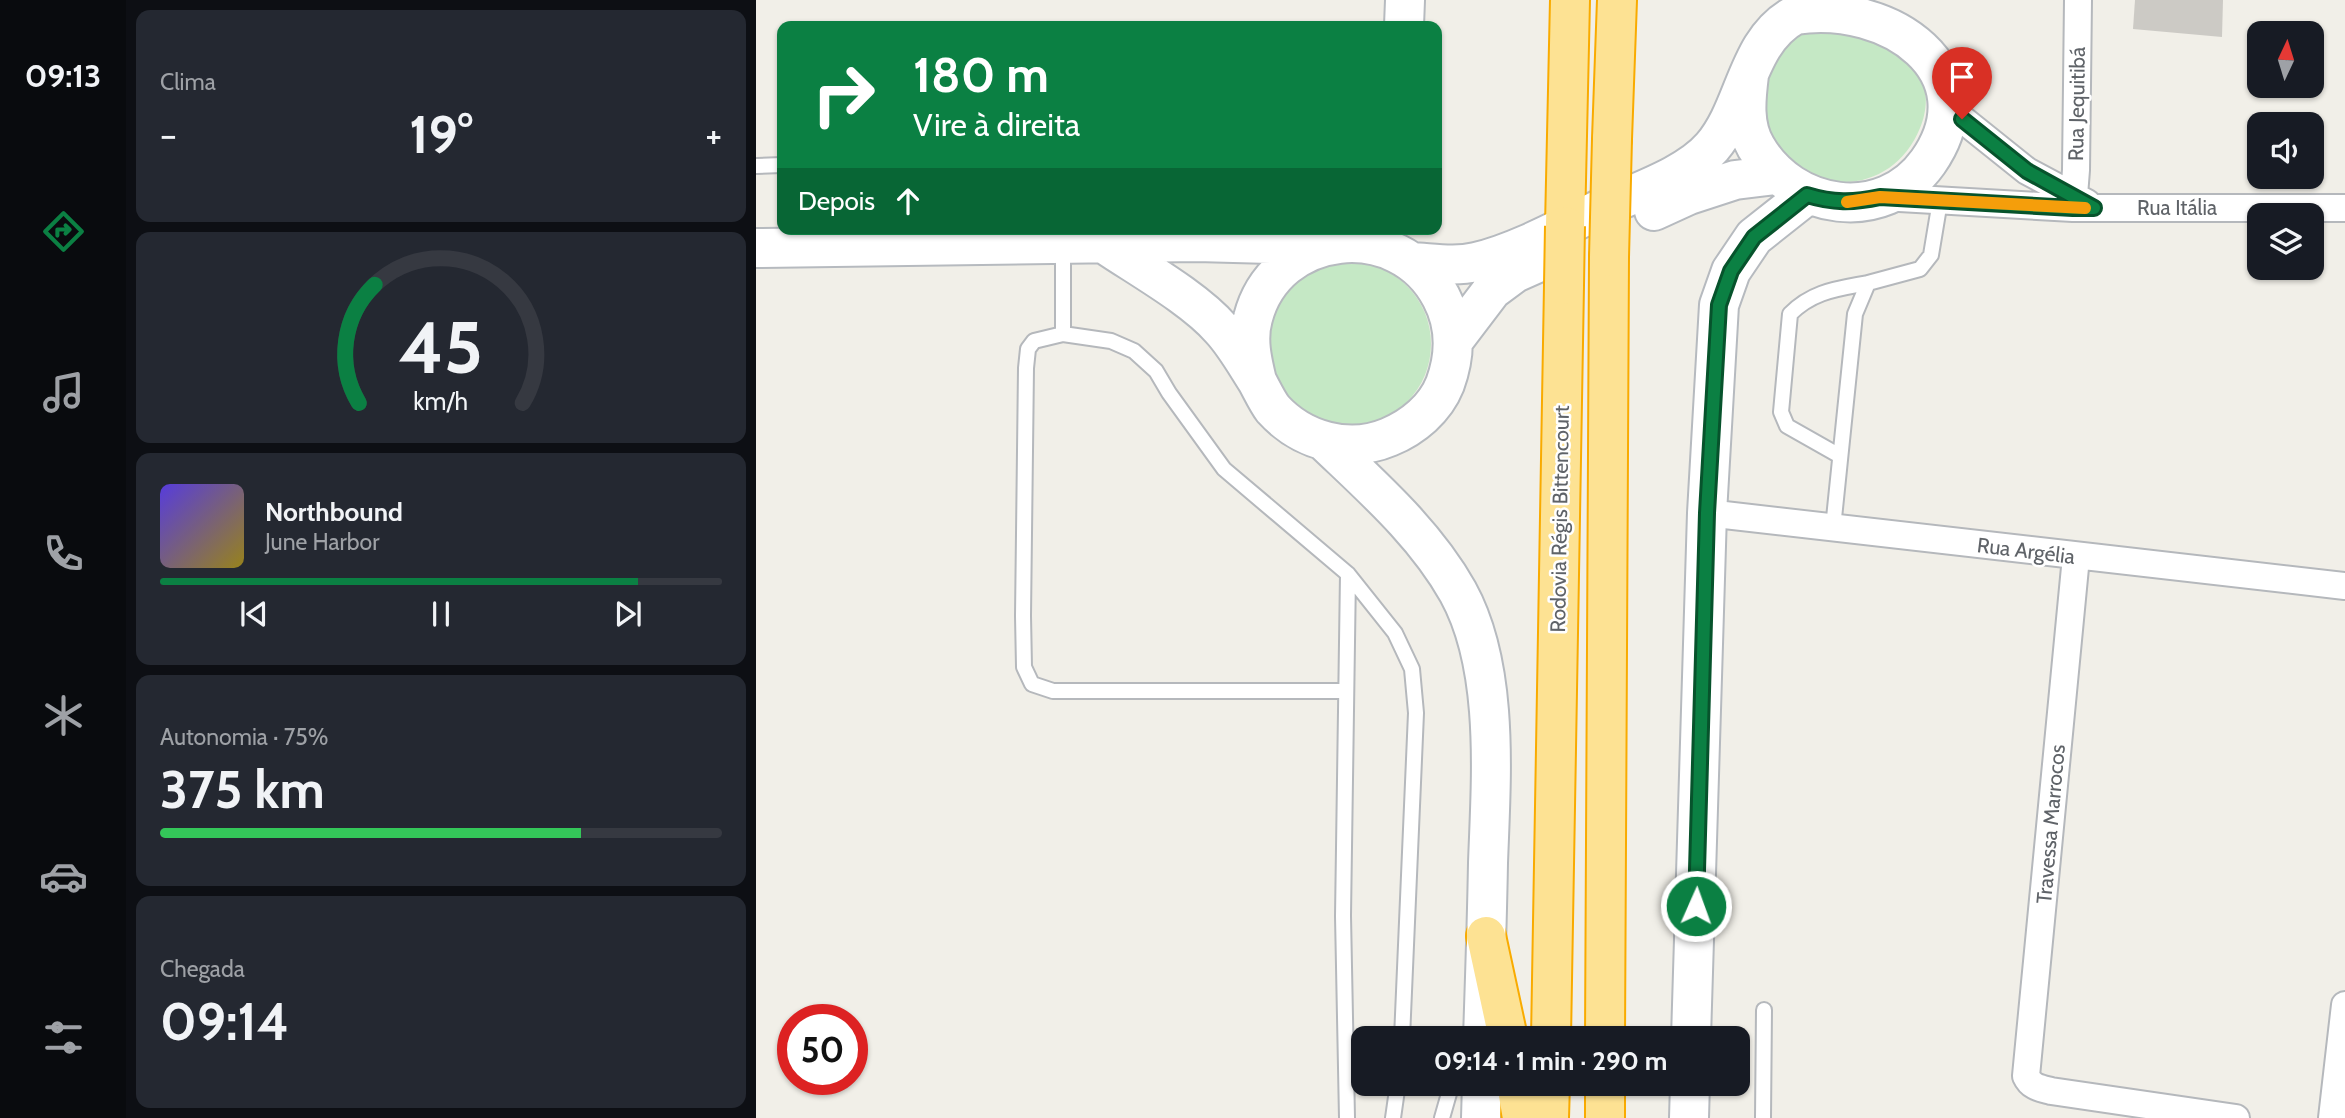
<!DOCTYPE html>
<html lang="pt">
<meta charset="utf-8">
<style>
:root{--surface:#171b24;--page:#242831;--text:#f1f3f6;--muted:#9ea1a6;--line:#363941;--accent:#0b8043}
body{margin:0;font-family:Cabin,sans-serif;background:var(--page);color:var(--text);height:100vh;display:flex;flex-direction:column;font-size:26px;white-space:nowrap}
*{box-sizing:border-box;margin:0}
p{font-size:23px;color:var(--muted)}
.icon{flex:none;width:38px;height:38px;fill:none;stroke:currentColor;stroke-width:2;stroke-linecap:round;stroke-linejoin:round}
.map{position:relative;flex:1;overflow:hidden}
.panel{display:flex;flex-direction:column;gap:10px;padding:10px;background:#0d0f14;width:630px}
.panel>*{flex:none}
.guide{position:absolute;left:21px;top:21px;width:665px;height:214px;border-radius:14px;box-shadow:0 2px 5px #0004;background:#0b8043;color:#fff;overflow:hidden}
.needle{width:46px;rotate:4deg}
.controls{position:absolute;left:1491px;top:21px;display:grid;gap:14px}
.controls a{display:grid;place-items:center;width:77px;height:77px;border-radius:14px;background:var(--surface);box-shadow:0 2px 5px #0004;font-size:35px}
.speed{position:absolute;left:21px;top:1004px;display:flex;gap:14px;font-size:35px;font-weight:700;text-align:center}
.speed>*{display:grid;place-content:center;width:91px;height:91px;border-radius:50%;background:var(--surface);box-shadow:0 2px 5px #0004;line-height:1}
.speed .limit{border:10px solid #d22;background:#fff;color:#111}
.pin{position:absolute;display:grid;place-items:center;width:60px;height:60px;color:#fff;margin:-72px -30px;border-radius:50% 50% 50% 0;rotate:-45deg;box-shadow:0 0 7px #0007}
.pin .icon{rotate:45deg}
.me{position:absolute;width:77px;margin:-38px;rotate:2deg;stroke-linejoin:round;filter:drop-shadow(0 0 5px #0008)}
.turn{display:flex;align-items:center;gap:24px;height:147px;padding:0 21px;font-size:32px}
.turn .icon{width:91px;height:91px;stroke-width:2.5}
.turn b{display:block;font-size:49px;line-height:60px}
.then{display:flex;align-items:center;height:66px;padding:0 21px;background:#0003;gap:14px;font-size:26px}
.big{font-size:52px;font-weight:800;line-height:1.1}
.panel .tile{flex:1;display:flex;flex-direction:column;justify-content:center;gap:10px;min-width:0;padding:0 24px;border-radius:14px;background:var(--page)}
.panel .dial{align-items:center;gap:0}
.dial svg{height:182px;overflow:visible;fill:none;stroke:var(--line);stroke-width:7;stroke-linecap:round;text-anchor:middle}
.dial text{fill:var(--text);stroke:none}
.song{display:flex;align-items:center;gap:21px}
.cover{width:84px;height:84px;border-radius:10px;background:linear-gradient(135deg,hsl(250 70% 55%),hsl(50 70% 35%))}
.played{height:7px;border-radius:4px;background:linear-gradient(90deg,var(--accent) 85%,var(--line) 85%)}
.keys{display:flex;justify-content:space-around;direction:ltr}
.heat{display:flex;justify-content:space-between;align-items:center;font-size:38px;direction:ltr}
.charge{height:10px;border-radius:5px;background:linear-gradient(90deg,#34c759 75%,var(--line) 0)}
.trip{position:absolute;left:595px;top:1026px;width:399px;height:70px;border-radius:14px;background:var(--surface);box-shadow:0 2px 5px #0004;font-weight:800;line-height:70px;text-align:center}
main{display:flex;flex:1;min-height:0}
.tabs{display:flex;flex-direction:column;width:126px;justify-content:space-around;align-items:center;background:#090b0e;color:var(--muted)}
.tabs .icon{width:49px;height:49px}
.tabs .active{color:var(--accent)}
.tabs b{font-size:32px;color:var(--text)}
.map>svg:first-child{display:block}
.green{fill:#c5e8c5}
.building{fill:#cccac5}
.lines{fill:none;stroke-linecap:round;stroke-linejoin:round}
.service-casing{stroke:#b5b8bc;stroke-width:18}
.minor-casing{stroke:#b5b8bc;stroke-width:30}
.secondary-casing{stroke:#b6babf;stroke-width:42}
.motorway-casing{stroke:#f9ab00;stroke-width:42}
.service{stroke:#fff;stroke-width:14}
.minor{stroke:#fff;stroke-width:26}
.secondary{stroke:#fff;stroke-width:38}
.motorway{stroke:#fde293;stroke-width:38}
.motorway-bridge-casing{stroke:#f9ab00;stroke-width:42;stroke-linecap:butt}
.motorway-bridge{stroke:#fde293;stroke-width:38}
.route-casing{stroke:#07532c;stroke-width:18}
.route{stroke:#0b8043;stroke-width:12}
.slow{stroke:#f59e0b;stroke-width:12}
.labels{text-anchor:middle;stroke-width:5;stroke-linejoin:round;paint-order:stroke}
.street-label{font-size:21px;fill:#5f6368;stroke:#fff}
</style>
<main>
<nav class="tabs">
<b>09:13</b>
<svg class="icon active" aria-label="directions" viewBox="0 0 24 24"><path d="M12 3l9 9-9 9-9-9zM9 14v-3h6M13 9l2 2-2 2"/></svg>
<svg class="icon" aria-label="music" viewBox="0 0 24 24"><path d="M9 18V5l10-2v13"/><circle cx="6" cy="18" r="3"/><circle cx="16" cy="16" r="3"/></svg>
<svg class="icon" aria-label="phone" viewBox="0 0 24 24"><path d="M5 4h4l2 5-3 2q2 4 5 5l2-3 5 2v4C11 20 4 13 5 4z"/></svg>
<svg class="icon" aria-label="climate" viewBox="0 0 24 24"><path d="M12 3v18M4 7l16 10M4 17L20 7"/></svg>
<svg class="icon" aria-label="car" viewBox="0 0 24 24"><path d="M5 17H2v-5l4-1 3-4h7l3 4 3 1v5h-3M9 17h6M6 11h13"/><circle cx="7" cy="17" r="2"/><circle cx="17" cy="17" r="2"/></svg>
<svg class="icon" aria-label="filters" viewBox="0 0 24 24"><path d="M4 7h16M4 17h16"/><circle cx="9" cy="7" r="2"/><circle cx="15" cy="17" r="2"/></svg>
</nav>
<section class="panel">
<div class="tile"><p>Clima</p>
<div class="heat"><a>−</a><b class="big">19°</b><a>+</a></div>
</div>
<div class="tile dial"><svg viewBox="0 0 100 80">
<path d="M14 69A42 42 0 1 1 86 69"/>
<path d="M14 69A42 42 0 0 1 21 17" stroke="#0b8043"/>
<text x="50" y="56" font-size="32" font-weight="700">45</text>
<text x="50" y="72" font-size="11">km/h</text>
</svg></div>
<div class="tile">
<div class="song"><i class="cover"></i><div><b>Northbound</b><p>June Harbor</p></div></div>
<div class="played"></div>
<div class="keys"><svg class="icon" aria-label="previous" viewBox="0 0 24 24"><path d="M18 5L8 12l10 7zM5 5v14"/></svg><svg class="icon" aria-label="pause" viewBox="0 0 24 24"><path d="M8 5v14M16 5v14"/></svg><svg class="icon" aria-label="next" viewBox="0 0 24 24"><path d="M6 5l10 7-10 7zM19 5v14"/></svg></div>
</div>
<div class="tile"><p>Autonomia · 75%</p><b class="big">375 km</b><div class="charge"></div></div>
<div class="tile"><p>Chegada</p><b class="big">09:14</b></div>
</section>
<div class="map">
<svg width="1589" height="1118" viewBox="0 0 1589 1118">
<rect width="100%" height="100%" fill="#f1efe8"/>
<!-- green -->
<path class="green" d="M1056,25L1143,40C1151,55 1163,71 1168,87C1172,99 1169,117 1164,128C1142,183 1079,200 1034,160C1017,145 1006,124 1007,100C1009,58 1023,47 1056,25Z
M511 344a82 82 0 1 1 164 0a82 82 0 1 1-164 0Z"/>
<!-- building -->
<path class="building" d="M1379,0H1467L1466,37L1377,29Z"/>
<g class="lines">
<!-- service casing -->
<g class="service-casing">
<path id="service" d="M0,166L26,165
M307,334V247
M1084,456L1031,426L1025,412L1034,314C1057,291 1081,289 1112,283
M1077,528L1099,314L1112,283L1164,269L1175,255L1184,201
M590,691H297L276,684L268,667L267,616L270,368L272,349L278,341L307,334L355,341L378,351L400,371L413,393L468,469L592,574L639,633L656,669L660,713L646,1038
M591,1118L587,916L592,574
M637,1118L642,1083
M686,1118L696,1083
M1007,1118L1008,1010"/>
</g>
<!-- minor casing -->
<g class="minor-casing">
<path id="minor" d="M1191,107L1271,171L1331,203
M1126,197L1317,208H1589
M1317,208L1320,170L1322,0
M951,513L1589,586
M1320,557L1270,1076C1275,1087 1284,1088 1295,1091L1480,1118
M1576,1118L1589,1005"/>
</g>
<!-- secondary casing -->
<g class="secondary-casing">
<path id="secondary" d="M648,26L649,0
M898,211L933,195L979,180L1020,175
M350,245C384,268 438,298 465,329C479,344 490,364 501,381C506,390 511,401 517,409C546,441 593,454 633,437C657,427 679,409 689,384C700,354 700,325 685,297C643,216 520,229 497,318C491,339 496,360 501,381
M0,248L441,242L515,244L558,249
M656,262C677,263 699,267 720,262C762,252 807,227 846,208C880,192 931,176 956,147C990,108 990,41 1039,15C1134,0 1235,72 1172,162C1127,225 1036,210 1000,147C987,125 990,99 993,75
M698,340L736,290L759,273L795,257
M568,441C616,487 669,533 702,592C744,668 735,778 732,863C731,921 729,979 727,1038
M935,1038L951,513L963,305L975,271L998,237L1051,195
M725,1118L726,1083
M933,1118L934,1083"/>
</g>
<!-- motorway casing -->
<g class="motorway-casing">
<path id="motorway" d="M856,139L861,0
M809,226L814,0
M730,936L752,1038
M795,1038L808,285
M849,1038L853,257
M760,1083L766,1118
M793,1118L794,1083
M849,1118V1083"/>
</g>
<!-- service -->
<use href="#service" class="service"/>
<!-- minor -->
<use href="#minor" class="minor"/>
<!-- secondary -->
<use href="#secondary" class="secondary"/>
<!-- motorway -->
<use href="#motorway" class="motorway"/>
<!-- motorway-bridge casing -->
<g class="motorway-bridge-casing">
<path id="motorway-bridge" d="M853,257L856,139
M808,285L809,226"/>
</g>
<!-- motorway-bridge -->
<use href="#motorway-bridge" class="motorway-bridge"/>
</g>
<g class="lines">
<!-- route casing -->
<g class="route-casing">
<path id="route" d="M940,906L951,513L963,305L975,271L998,237L1051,195C1077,203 1097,203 1124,197L1317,208H1338L1271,171L1206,119"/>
</g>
<!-- route -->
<use href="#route" class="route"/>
<!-- slow -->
<path class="slow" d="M1091,202L1124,197L1329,208"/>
</g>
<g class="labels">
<!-- street labels -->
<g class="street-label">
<text transform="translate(1321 104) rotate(-89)" y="7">Rua Jequitibá</text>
<text x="1421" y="215">Rua Itália</text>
<text transform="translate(804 519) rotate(-89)" y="7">Rodovia Régis Bittencourt</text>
<text transform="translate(1270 551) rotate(7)" y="7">Rua Argélia</text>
<text transform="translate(1295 824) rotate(-85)" y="7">Travessa Marrocos</text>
</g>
</g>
</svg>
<div class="controls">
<a><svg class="needle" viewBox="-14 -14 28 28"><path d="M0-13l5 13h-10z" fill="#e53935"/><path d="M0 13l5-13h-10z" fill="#9ea1a6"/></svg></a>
<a><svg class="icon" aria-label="sound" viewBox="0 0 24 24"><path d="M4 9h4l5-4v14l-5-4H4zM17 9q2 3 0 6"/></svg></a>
<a><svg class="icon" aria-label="layers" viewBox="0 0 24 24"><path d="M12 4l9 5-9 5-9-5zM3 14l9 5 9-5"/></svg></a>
</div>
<div class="speed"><div class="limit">50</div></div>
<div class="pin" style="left:1206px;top:119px;background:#d93025"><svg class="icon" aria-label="arrive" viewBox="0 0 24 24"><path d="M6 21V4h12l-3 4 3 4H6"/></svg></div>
<svg class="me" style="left:940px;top:906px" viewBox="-20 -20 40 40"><circle r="17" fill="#0b8043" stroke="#fff" stroke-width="3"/><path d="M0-11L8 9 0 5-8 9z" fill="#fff"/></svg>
<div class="trip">09:14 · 1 min · 290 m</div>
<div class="guide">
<div class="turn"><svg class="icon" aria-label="right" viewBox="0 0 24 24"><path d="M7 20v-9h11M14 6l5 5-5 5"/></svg><div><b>180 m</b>Vire à direita</div></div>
<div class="then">Depois<svg class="icon" aria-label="ahead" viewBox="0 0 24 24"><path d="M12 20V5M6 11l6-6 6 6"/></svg></div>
</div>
</div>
</main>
